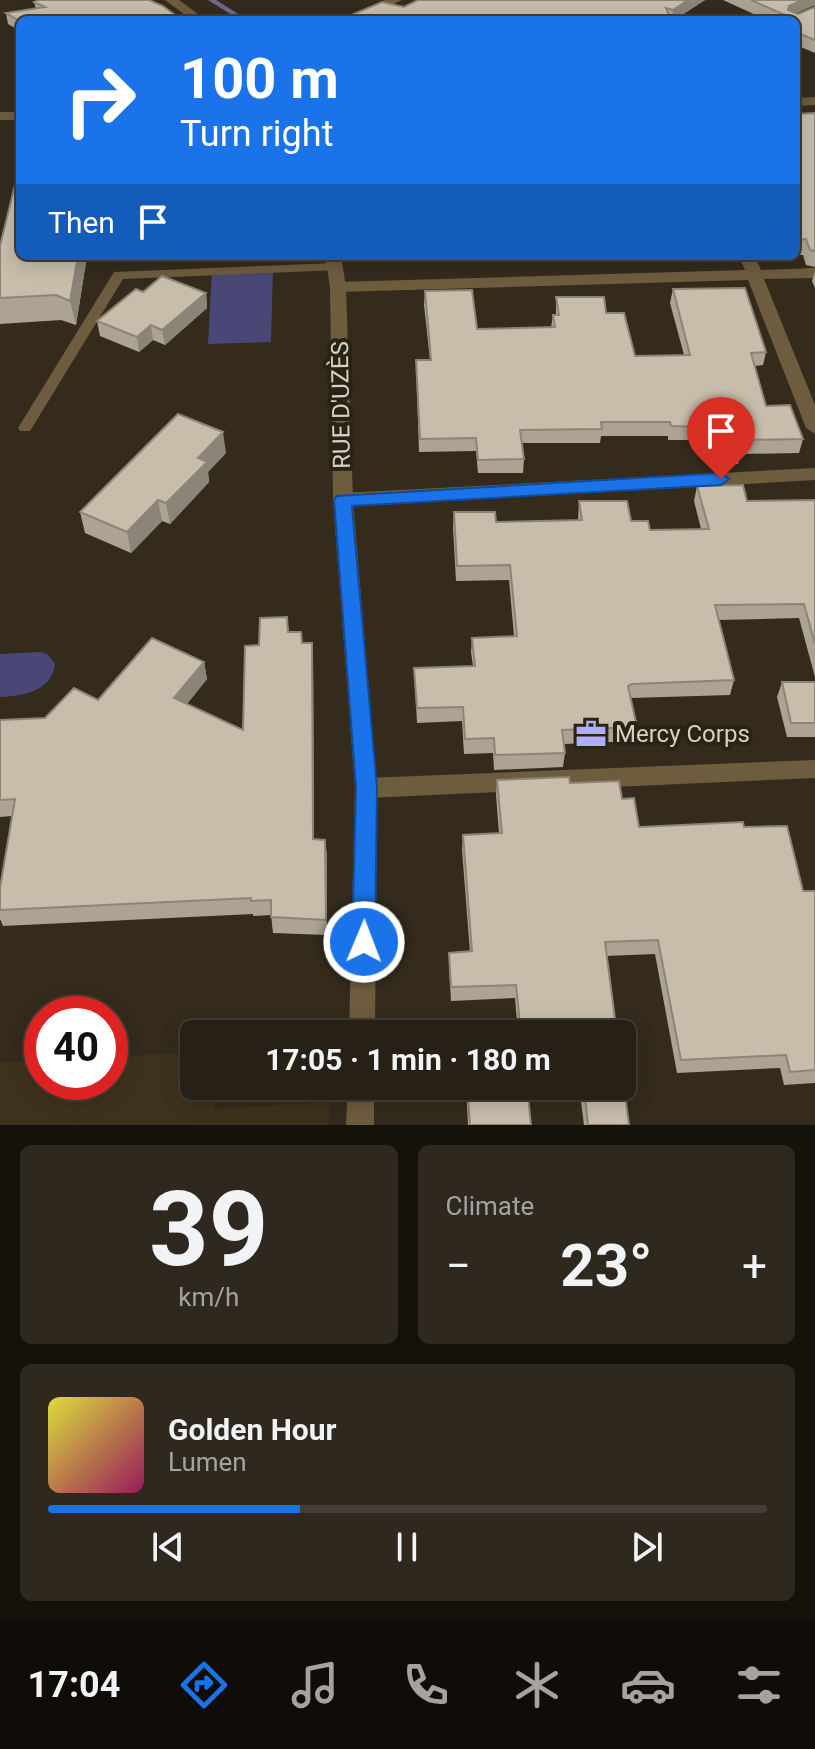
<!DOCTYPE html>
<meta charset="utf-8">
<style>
:root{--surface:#272016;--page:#2f281f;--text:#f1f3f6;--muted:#a4a3a1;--line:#433e35;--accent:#1a73e8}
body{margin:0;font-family:Roboto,sans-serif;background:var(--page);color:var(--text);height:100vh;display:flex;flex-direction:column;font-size:30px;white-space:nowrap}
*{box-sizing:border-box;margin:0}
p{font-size:26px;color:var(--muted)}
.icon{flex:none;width:44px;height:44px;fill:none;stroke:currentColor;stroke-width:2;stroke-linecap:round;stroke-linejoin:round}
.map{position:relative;height:1125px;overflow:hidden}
.sheet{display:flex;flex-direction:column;gap:20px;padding:20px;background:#15120c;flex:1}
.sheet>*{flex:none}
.banner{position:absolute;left:16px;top:16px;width:784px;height:244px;border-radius:12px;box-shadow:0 4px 20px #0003,0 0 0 2px var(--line);background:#1a73e8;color:#fff;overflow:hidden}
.speed{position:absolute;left:24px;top:996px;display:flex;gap:16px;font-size:40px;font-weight:700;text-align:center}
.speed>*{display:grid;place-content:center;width:104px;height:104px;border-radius:50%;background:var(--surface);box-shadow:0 4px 20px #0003,0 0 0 2px var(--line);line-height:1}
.speed .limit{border:12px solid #d22;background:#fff;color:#111}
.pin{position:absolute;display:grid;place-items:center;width:68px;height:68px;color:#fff;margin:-82px -34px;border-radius:50% 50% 50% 0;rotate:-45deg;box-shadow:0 0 8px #0007}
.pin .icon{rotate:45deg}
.me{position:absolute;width:88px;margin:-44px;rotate:1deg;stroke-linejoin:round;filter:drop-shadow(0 0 6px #0008)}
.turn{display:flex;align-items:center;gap:28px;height:168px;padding:0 32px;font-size:36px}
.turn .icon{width:104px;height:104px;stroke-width:2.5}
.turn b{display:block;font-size:56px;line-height:68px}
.then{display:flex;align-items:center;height:76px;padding:0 32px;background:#0003;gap:16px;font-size:30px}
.big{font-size:60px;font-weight:700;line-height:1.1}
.sheet .widget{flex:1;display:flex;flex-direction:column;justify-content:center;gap:12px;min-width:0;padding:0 28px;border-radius:12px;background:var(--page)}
.sheet .dial{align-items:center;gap:0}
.dial b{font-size:104px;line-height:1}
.song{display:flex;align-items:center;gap:24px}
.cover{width:96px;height:96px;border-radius:12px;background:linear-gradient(135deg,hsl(60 70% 55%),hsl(330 70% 35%))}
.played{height:8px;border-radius:4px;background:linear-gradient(90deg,var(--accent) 35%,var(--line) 35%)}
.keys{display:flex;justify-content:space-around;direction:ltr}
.heat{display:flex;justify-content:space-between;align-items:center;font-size:44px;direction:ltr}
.sheet .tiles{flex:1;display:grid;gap:20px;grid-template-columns:1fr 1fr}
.widget:last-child{grid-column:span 2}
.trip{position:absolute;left:180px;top:1020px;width:456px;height:80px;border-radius:12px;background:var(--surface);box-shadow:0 4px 20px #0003,0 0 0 2px var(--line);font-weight:700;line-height:80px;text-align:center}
.tabs{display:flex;height:128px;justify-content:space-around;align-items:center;background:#100d09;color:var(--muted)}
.tabs .icon{width:56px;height:56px}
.tabs .on{color:var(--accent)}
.tabs b{font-size:36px;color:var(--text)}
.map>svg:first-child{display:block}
.built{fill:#3f321d}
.green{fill:#494775}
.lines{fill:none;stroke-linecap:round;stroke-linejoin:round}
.stream{fill:#6e6893;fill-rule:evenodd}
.service{fill:#6e5c3f;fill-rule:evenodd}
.minor{fill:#6e5c3f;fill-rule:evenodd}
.tertiary{fill:#6e5c3f;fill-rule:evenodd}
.wall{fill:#aca392}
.shaded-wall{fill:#8c8477}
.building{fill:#c8bdaa;stroke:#8c8477;stroke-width:2}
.route{fill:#1a73e8;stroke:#114b97;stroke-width:2}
.labels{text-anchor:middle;stroke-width:8;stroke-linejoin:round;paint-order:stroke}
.street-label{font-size:24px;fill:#d6d1c7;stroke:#2a2213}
.poi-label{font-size:24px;fill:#d6d1c7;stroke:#2a2213;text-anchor:start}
</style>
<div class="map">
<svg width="815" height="1125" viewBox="0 0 815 1125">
<rect width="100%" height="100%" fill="#342b1d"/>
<!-- built -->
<path class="built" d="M194,1052V1086H215L214,1109L329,1102V1125H0V1063L42,1060V1082H110V1057Z"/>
<!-- green -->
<path class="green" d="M273,268L271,342L208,344L212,270Z
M40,652L47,654L55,664C52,692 21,696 0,697V654Z"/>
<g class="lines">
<!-- stream -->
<path class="stream" d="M208,0H216L248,20H240Z"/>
<!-- service -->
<path class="service" d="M334,263L340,267L339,270L123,279L30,431H20L18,428L114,272Z"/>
<!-- minor -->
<path class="minor" d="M385,0H402L361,20H344Z
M739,256H755L761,270L815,268V278L764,279L815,405V434L806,428L748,280L338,292L330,287L338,282L745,270Z
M815,468V480L343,507L333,500L343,493Z
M815,760V778L366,798L358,795L355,788L358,781L366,778Z"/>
<!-- tertiary -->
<path class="tertiary" d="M165,0H179L206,20H192Z
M815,97V105L796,106V98Z
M0,112H20V120H0Z
M325,256H341L346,287L353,500L377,788L375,1034H349L355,788L333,500L330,287Z
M348,1086H374V1125H346Z"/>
</g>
<!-- wall -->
<path class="wall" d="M418,0H705L674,20H350L349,16L404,7Z
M723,0H815V5L796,13L798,14L815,7V53L796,45V20H767Z
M34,2L182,20H20V31L8,24L6,13L36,9Z
M815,113V267L806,265L803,255H796V114Z
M0,246L20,256H87L76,325L61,320L0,324Z
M815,271V288L812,281Z
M673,289L766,352L763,365L755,366L766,406L803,439L799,453L740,454L738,464H708L702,440H668V436H601L600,443H522L524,459L523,473H478L476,451L419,452L416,360H430L424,305L425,291L477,329L551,328L553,315H556V297L606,313L635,356L684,355L670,303Z
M143,292L206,293L207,308L165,345L153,340L139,352L100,336L97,321Z
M226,453L208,472L209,482L170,524L162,521L131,553L85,533L80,512Z
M697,486L747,501L815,500V677L799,618L719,620L734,680L730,695L631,698L637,727L634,741L564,744L565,753L563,767L494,770L493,753L464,754L462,721L417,723L414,668L473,666L471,652L472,638L514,636L509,580L456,581L453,528L454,512L496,522L578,520L579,501L631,521L650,530L701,529L694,501Z
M287,617L289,632L302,643L313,660L314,839L325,840L327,856V935L273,933L271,915L253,916V914L3,926L0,919V888L12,816L0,817V720L45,718L204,662L207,679L187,704L243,730L259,645Z
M782,682H815V737H787L777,697Z
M497,780L570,783L622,799L639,827H744L803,891H815V1083L784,1085L780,1068L677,1073L655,954L606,956L617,1034H518L515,998L451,1001L449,967V953L470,952L462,850L463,835L499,833L496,795Z
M466,1086H527L531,1125H468Z
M579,1086H622L629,1125H584Z"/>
<!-- shaded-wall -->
<path class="shaded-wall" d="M688,0H705L674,20H671L673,10Z
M802,0H815V5L787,17L789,6Z
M78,256H87L76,325L70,301Z
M206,293L207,308L165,345L162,330Z
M151,325L153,340L139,352L137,337Z
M223,432L226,453L208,472L209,482L170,524L166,503L198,458Z
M158,500L162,521L131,553L127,532Z
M312,643L313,660L314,855L313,839Z
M204,662L207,679L178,714L174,698Z
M325,840L327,856V935L326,920Z"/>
<!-- building -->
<path class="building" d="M39,0H149L163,6L182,20L20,21L6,13L45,7L34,2Z
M418,0H688L673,10L666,8L671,20H357L349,16L382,2L404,7Z
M751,0H802L789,6L788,10L798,14L815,7V40L796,32V20H792L794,19Z
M815,113V251L810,250L806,239L798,240L796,235V114Z
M20,164V256H78L70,301L56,295L0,298V246Z
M162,276L206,293L162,330L151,325L137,337L97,321L136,289L143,292Z
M745,288L766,352L751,353L766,406L790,405L803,439L738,440L741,450H711L705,427L671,426L670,422H601L602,429L520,430L524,459L478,460L476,438L420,439L416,360H431L425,291L472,290L477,329L555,327L553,315H559L556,297H604L606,313H624L635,356L690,355L673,289Z
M178,414L223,432L198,458L207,462L166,503L158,500L127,532L80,512Z
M743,485L747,501L815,500V644L804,604L715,605L734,680L632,684L628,686L637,727L562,730L565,753L495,755L494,738L465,739L463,707L417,708L414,668L475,666L472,638L517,636L510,565L457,566L454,512H495L496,522L582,520L579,501H627L631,521H648L650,530L709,529L697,486Z
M287,617L288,632H301L302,643H312L313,839L325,840L326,920L271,917V900L251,901V898L0,910V888L15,799L0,800V720L45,718L74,688L98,700L152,638L204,662L174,698L243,730L245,646L259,645L260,618Z
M782,682H815V723H791Z
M569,777L570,783L619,781L622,799L634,798L639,827L743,822L744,827L787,826L803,891H815V1070L790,1072L786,1055L681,1060L658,940L605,942L617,1034H521L516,985L451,987L449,953L472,951L463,835L502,833L497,780Z
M622,1072L629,1125H588L584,1086H622Z
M467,1086H527L531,1125H470Z"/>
<!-- route -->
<path class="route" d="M721,473L729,479L721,485L352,506L377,788L375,942L372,949L364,952L356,949L352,942L356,788L334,500L337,496Z"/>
<!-- icons -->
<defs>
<g id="office-bare" transform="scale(2.4)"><path d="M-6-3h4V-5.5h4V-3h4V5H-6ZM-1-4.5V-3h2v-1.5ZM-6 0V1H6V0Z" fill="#afaefa" stroke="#2a2213" stroke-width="2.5" paint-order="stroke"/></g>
</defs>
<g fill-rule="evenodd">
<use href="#office-bare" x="591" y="734"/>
</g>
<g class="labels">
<!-- street labels -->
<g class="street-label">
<text transform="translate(341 405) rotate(-91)" y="8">RUE D'UZÈS</text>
</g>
<!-- poi labels -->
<g class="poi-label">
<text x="615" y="742">Mercy Corps</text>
</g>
</g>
</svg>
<div class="speed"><div class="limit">40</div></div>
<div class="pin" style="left:721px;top:479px;background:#d93025"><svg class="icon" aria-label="arrive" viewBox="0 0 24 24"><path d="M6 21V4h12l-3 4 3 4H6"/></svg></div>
<svg class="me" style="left:364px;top:942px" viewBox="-20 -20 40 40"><circle r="17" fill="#1a73e8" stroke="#fff" stroke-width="3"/><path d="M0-11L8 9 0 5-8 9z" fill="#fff"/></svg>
<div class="trip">17:05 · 1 min · 180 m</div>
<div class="banner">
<div class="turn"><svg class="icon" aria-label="right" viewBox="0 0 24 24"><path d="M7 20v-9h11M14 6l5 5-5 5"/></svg><div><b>100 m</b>Turn right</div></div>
<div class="then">Then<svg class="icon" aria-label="arrive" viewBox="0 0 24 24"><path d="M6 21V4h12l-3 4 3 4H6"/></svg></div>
</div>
</div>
<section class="sheet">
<div class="tiles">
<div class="widget dial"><b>39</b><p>km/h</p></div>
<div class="widget"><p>Climate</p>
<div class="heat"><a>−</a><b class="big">23°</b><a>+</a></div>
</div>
<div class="widget">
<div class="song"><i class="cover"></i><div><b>Golden Hour</b><p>Lumen</p></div></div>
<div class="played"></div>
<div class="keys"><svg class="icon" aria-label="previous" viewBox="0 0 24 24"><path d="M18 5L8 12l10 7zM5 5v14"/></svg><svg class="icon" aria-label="pause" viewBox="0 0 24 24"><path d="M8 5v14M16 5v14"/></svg><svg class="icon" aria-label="next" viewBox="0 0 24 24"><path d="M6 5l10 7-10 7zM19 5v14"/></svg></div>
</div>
</div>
</section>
<nav class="tabs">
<b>17:04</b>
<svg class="icon on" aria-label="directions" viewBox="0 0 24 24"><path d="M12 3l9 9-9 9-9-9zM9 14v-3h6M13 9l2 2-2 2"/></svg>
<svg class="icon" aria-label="music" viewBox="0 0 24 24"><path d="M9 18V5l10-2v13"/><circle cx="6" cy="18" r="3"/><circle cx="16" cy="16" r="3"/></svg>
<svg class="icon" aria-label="phone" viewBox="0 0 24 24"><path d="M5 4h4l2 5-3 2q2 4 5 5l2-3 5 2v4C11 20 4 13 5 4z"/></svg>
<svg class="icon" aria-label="climate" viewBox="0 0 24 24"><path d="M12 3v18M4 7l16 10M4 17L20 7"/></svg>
<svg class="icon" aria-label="car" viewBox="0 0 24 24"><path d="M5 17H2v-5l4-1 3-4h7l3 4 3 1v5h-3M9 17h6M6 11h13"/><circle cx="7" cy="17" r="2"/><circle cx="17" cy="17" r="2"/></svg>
<svg class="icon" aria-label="filters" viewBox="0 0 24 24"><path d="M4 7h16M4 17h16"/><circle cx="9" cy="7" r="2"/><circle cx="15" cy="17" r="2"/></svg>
</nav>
